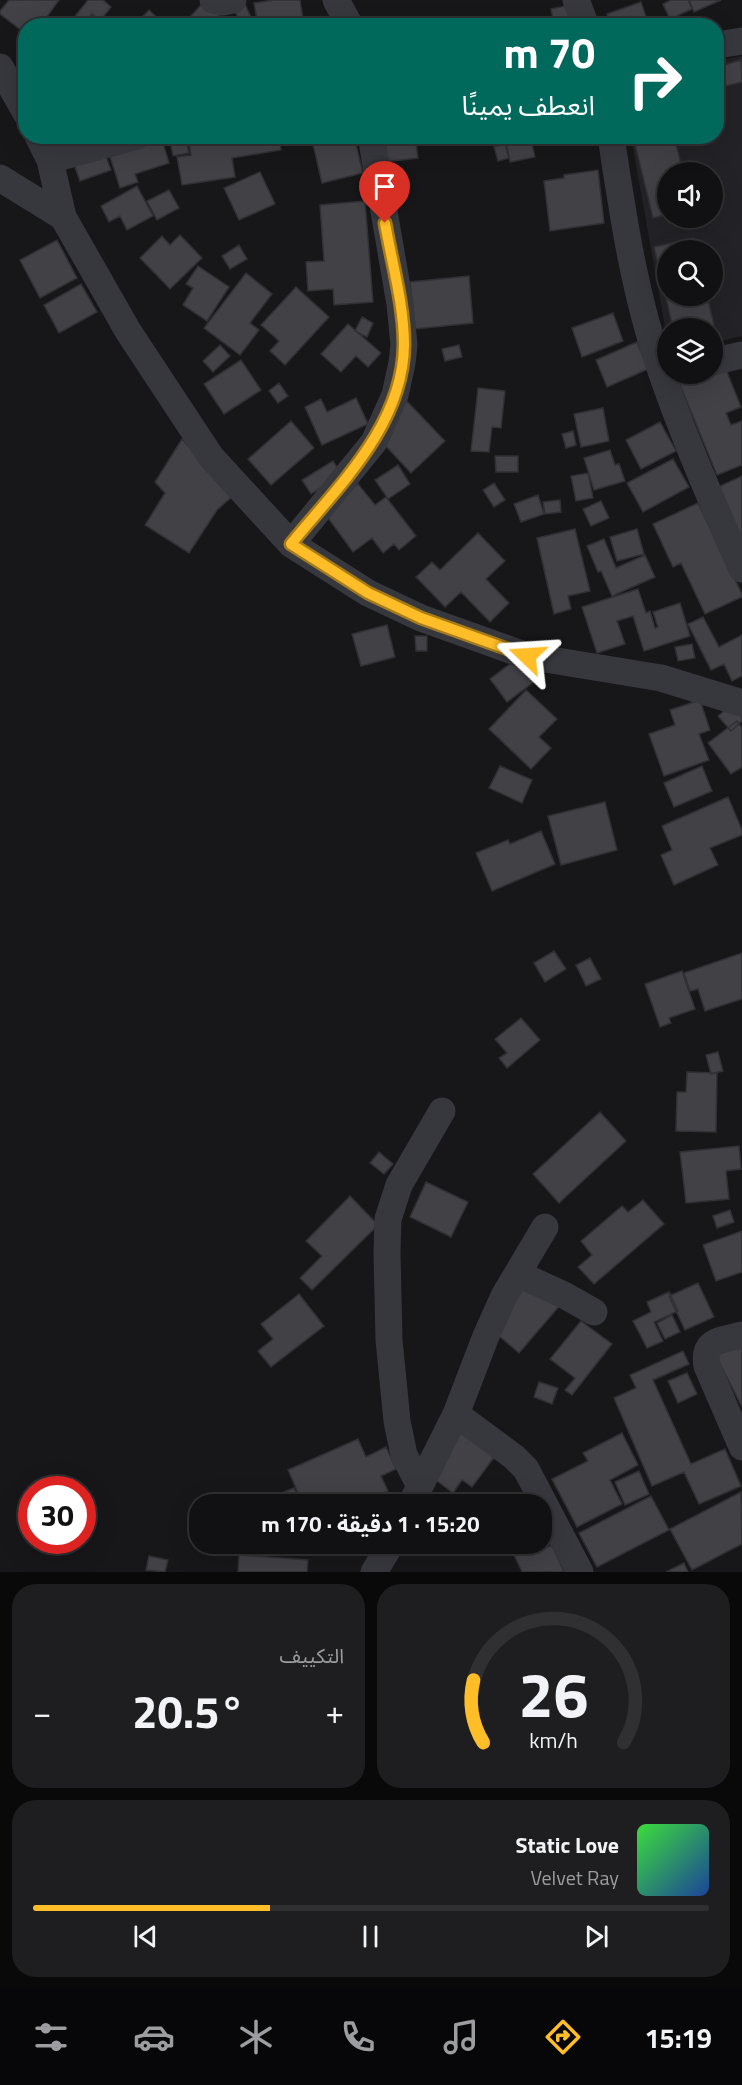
<!DOCTYPE html>
<html lang="ar">
<meta charset="utf-8">
<style>
:root{--surface:#111013;--page:#1e1e21;--text:#f1f3f6;--muted:#9c9da0;--line:#303033;--accent:#ffbd28}
body{margin:0;font-family:"Titillium Web","Noto Sans Arabic",sans-serif;background:var(--page);color:var(--text);direction:rtl;height:100vh;display:flex;flex-direction:column;font-size:22px;white-space:nowrap}
*{box-sizing:border-box;margin:0}
p{font-size:20px;color:var(--muted)}
.icon{flex:none;width:33px;height:33px;fill:none;stroke:currentColor;stroke-width:2;stroke-linecap:round;stroke-linejoin:round}
.map{position:relative;height:1572px;overflow:hidden;direction:ltr}
.details{display:flex;flex-direction:column;gap:12px;padding:12px;background:#09090a;flex:1}
.details>*{flex:none}
.hud{position:absolute;left:18px;top:18px;width:706px;height:126px;border-radius:24px;box-shadow:0 6px 24px #0002,0 0 0 2px var(--line);direction:rtl;background:#00695c;color:#fff;overflow:hidden}
.fabs{position:absolute;left:657px;top:162px;display:grid;gap:12px}
.fabs a{display:grid;place-items:center;width:66px;height:66px;border-radius:50%;background:var(--surface);box-shadow:0 6px 24px #0002,0 0 0 2px var(--line);font-size:30px}
.speed{position:absolute;left:18px;top:1476px;display:flex;gap:12px;font-size:30px;font-weight:700;text-align:center}
.speed>*{display:grid;place-content:center;width:78px;height:78px;border-radius:50%;background:var(--surface);box-shadow:0 6px 24px #0002,0 0 0 2px var(--line);line-height:1}
.speed .limit{border:9px solid #d22;background:#fff;color:#111}
.pin{position:absolute;display:grid;place-items:center;width:51px;height:51px;color:#fff;margin:-62px -26px;border-radius:50% 50% 50% 0;rotate:-45deg;box-shadow:0 0 6px #0007}
.pin .icon{rotate:45deg}
.me{position:absolute;width:66px;margin:-33px;rotate:290deg;stroke-linejoin:round;filter:drop-shadow(0 0 4px #0008)}
.turn{display:flex;align-items:center;gap:21px;height:126px;padding:0 30px;font-size:27px}
.turn .icon{width:78px;height:78px;stroke-width:2.5}
.turn b{display:block;font-size:42px;line-height:51px}
.big{font-size:45px;font-weight:700;line-height:1.1}
.details .widget{flex:1;display:flex;flex-direction:column;justify-content:center;gap:9px;min-width:0;padding:0 21px;border-radius:24px;background:var(--page)}
.details .dial{align-items:center;gap:0}
.dial svg{height:156px;overflow:visible;fill:none;stroke:var(--line);stroke-width:7;stroke-linecap:round;text-anchor:middle}
.dial text{fill:var(--text);stroke:none}
.song{display:flex;align-items:center;gap:18px}
.cover{width:72px;height:72px;border-radius:9px;background:linear-gradient(135deg,hsl(120 70% 55%),hsl(220 70% 35%))}
.played{height:6px;border-radius:3px;background:linear-gradient(90deg,var(--accent) 35%,var(--line) 35%)}
.keys{display:flex;justify-content:space-around;direction:ltr}
.heat{display:flex;justify-content:space-between;align-items:center;font-size:33px;direction:ltr}
.details .tiles{flex:1;display:grid;gap:12px;grid-template-columns:1fr 1fr}
.widget:last-child{grid-column:span 2}
.trip{position:absolute;left:189px;top:1494px;width:363px;height:60px;border-radius:24px;background:var(--surface);box-shadow:0 6px 24px #0002,0 0 0 2px var(--line);font-weight:700;line-height:60px;text-align:center;direction:rtl}
.tabs{display:flex;height:96px;justify-content:space-around;align-items:center;background:#070608;color:var(--muted)}
.tabs .icon{width:42px;height:42px}
.tabs .selected{color:var(--accent)}
.tabs b{font-size:27px;color:var(--text)}
.map>svg:first-child{display:block}
.built{fill:#232226;fill-rule:evenodd}
.building{fill:#414146;stroke:#303035;stroke-width:1.5}
.lines{fill:none;stroke-linecap:round;stroke-linejoin:round}
.minor{stroke:#37383e;stroke-width:27}
.route-casing{stroke:#a67b1a;stroke-width:15}
.route{stroke:#ffbd28;stroke-width:10}
</style>
<div class="map">
<svg width="742" height="1572" viewBox="0 0 742 1572">
<rect width="100%" height="100%" fill="#171619"/>
<!-- built -->
<path class="built" d="M742,56V336L713,343L712,328H668L667,338L631,137L717,136V61ZM668,172H712V218H668ZM668,250H712V296H668Z"/>
<!-- building -->
<path class="building" d="M9,0H59L44,21L39,17L32,26H26V34L0,14V11Z
M88,0H103L111,7L100,21L92,14L84,26H81L73,19Z
M274,0H300L304,25L258,26L254,3Z
M671,0H688L692,9L670,19L663,4Z
M689,0H721L694,12Z
M205,1L230,26L183,24Z
M244,2L255,26H242L233,7Z
M641,2L649,26H611L607,14Z
M575,4L579,26H550L554,25L551,9Z
M149,10L166,26H134Z
M336,19V26H297V24Z
M741,60L742,82L717,88V67Z
M119,136H161L169,163L135,174L138,182L120,188L105,141Z
M169,136H185L189,153L173,156Z
M188,136H279L281,150L232,158L235,177L182,185L177,157L191,155Z
M311,136H354L363,173L322,183Z
M374,136H415L418,158L378,163Z
M505,136H530L535,157L510,162Z
M633,136H674L683,172H668V214L653,218Z
M100,139L111,170L80,181L69,150Z
M505,144L509,158L498,161L494,147Z
M598,170L604,223L550,231L544,181L564,178V175Z
M260,172L275,204L239,220L224,188Z
M137,186L153,216L127,230L120,216L109,222L101,206Z
M169,190L179,208L157,220L147,201Z
M365,201L373,302L334,305L333,289L308,291L306,262L324,261L320,205Z
M180,235L202,258L170,289L140,258L162,236L170,245Z
M694,238L697,250H668V296H707L715,329H712L673,328L654,247Z
M57,240L77,278L40,298L20,260Z
M239,245L247,259L230,269L222,256Z
M198,266L229,287L207,321L183,305L193,288L186,284Z
M246,273L272,294L250,323L259,330L240,355L204,328Z
M469,276L473,323L415,329L410,282Z
M81,284L97,312L59,333L44,305Z
M296,287L329,317L285,365L270,351L279,341L261,325Z
M613,313L623,341L582,357L572,328Z
M362,317L373,323L367,337L355,331Z
M348,324L381,353L368,367L356,356L341,372L321,354Z
M637,342L648,369L607,387L596,360Z
M220,345L230,356L213,372L203,361Z
M459,345L462,357L445,361L442,349Z
M721,357L741,407L726,413L731,425L742,421V465L717,475L676,375L712,374Z
M241,360L261,390L224,414L204,384Z
M279,383L288,396L278,403L269,391Z
M478,388L505,391L501,428L492,427L489,452L471,451Z
M399,393L445,441L411,473L366,425Z
M356,398L368,424L322,445L305,407L321,399L327,412Z
M603,408L609,441L581,447L574,414Z
M291,421L314,448L271,485L248,459Z
M660,422L676,451L641,469L626,440Z
M573,431L576,445L566,448L562,434Z
M182,439L213,474L235,494L217,510L189,553L145,525L165,493L155,482Z
M610,450L615,465L619,464L625,481L594,490L584,458Z
M495,456H518V472H496Z
M673,459L689,487L643,512L627,483Z
M333,461L341,474L311,494L302,480Z
M398,465L410,484L388,499L375,480Z
M588,473L593,498L576,501L571,476Z
M742,476V540L718,487Z
M494,483L505,500L494,507L483,490Z
M358,484L375,505L386,497L416,536L399,550L394,544L383,553L372,538L353,552L323,511Z
M538,495L544,514L521,522L514,504Z
M560,500L561,512L545,514L543,502Z
M601,501L609,518L591,526L583,509Z
M698,503L742,594V597L705,614L681,563L673,567L653,524Z
M575,529L590,591L568,596L571,609L554,614L537,538Z
M637,529L644,554L617,561L610,537Z
M478,533L505,561L486,579L509,603L490,622L461,592L445,607L416,577L432,562L440,570Z
M604,539L616,568L645,555L655,577L612,596L601,571L598,572L587,546Z
M638,589L646,613L650,611L655,628L658,627L653,612L680,603L690,636L644,651L633,616L617,621L625,644L597,653L582,607Z
M703,617L719,647L742,635V676L732,681L724,664L711,670L688,624Z
M387,625L395,657L361,666L352,634Z
M415,636H427V651H416Z
M692,644L695,658L678,661L675,647Z
M518,658L535,681L507,702L490,679Z
M526,690L557,719L539,737L551,748L531,769L489,729Z
M741,697L742,721L731,731L718,716Z
M700,700L710,730L699,734L709,760L664,776L649,734L675,725L670,710Z
M737,721L742,728V767L731,774L708,743Z
M500,766L532,780L522,803L489,788Z
M702,766L712,791L674,807L664,783Z
M728,797L742,830V835L710,848L718,865L674,885L661,855L672,850L662,826Z
M605,802L617,850L561,865L548,816Z
M541,831L555,864L492,891L476,853L508,840L510,844Z
M554,951L566,969L545,982L534,963Z
M742,953V999L705,1011L698,989L690,991L684,973Z
M590,958L601,979L586,986L576,965Z
M682,971L695,1009L669,1018L671,1023L660,1027L645,984Z
M521,1018L540,1040L507,1068L499,1058L507,1053L495,1039Z
M718,1052L723,1071L711,1074L706,1055Z
M687,1072L717,1073L716,1132L676,1131L677,1092H686Z
M600,1112L626,1141L559,1203L533,1174Z
M739,1146L741,1169L726,1171L729,1199L686,1203L680,1152Z
M379,1152L393,1164L384,1174L370,1163Z
M426,1182L468,1202L451,1237L410,1217Z
M350,1196L378,1225L312,1290L300,1278L322,1256L306,1241Z
M643,1200L664,1224L594,1284L578,1267L592,1255L581,1241L622,1206L628,1212Z
M730,1210L734,1222L717,1228L713,1216Z
M742,1231V1272L716,1281L703,1245Z
M526,1275L561,1304L519,1353L485,1324Z
M698,1283L714,1317L685,1330L669,1296Z
M669,1292L678,1311L654,1322L663,1341L647,1348L633,1321L651,1312L647,1302Z
M299,1294L324,1326L271,1367L258,1351L273,1339L261,1324Z
M672,1315L680,1332L665,1339L657,1323Z
M581,1321L612,1344L572,1395L565,1390L575,1378L550,1359Z
M742,1333V1407L712,1348Z
M683,1351L689,1364L653,1380L691,1464L725,1449L741,1486L699,1504L684,1472L652,1486L614,1398L636,1388L630,1375Z
M687,1373L697,1394L678,1403L668,1381Z
M539,1382L558,1388L552,1404L534,1397Z
M464,1417L498,1452L472,1487L462,1480L453,1493L424,1471Z
M622,1433L638,1465L610,1480L622,1504L577,1527L552,1479L588,1461L583,1453Z
M358,1439L366,1457L386,1447L396,1469L381,1476L388,1491L359,1504H303L288,1470Z
M639,1471L649,1494L625,1505L615,1482Z
M294,1488L301,1504H261L260,1502Z
M741,1492L742,1544L692,1570L670,1529Z
M651,1496L669,1530L597,1567L579,1533Z
M509,1544H530L534,1553L552,1545L564,1572H522Z
M239,1555L308,1560L307,1572H238Z
M149,1556L168,1560L165,1572L146,1570Z
M684,1563L688,1572H666Z"/>
<g class="lines">
<!-- minor -->
<path class="minor" d="M213,0L223,2L233,0
M336,0L350,26
M576,0L586,26
M717,45L742,41
M0,67L26,113
M38,136L50,160L63,217L128,331L211,457L291,544L368,593L421,618L527,656L661,678L742,703
M611,136C623,217 635,297 662,374C685,440 713,505 742,569
M50,160L137,136
M0,178L63,217
M712,362L742,355
M291,544L374,442L395,395L402,363L404,345L400,304L371,136
M518,1274L564,1295L594,1312
M742,1335C721,1341 702,1339 707,1366L742,1447
M456,1414L514,1457L526,1469L580,1572
M420,1486L404,1455L397,1421L389,1340L387,1251L388,1219L399,1185L442,1111
M411,1504L456,1414L486,1336L504,1296L545,1227
M374,1572L391,1544"/>
</g>
<g class="lines">
<!-- route casing -->
<g class="route-casing">
<path id="route" d="M385,223C392,263 404,305 404,345C403,426 338,486 291,544L368,593L421,618L527,656"/>
</g>
<!-- route -->
<use href="#route" class="route"/>
</g>
</svg>
<div class="fabs">
<a><svg class="icon" aria-label="sound" viewBox="0 0 24 24"><path d="M4 9h4l5-4v14l-5-4H4zM17 9q2 3 0 6"/></svg></a>
<a><svg class="icon" aria-label="search" viewBox="0 0 24 24"><circle cx="10" cy="10" r="6"/><path d="M15 15l6 6"/></svg></a>
<a><svg class="icon" aria-label="layers" viewBox="0 0 24 24"><path d="M12 4l9 5-9 5-9-5zM3 14l9 5 9-5"/></svg></a>
</div>
<div class="speed"><div class="limit">30</div></div>
<div class="pin" style="left:385px;top:223px;background:#d93025"><svg class="icon" aria-label="arrive" viewBox="0 0 24 24"><path d="M6 21V4h12l-3 4 3 4H6"/></svg></div>
<svg class="me" style="left:527px;top:656px" viewBox="-20 -20 40 40"><path d="M0-17L14 15 0 8-14 15z" fill="#ffbd28" stroke="#fff" stroke-width="4"/></svg>
<div class="trip">15:20 · 1 دقيقة · 170 m</div>
<div class="hud">
<div class="turn"><svg class="icon" aria-label="right" viewBox="0 0 24 24"><path d="M7 20v-9h11M14 6l5 5-5 5"/></svg><div><b>70 m</b>انعطف يمينًا</div></div>
</div>
</div>
<section class="details">
<div class="tiles">
<div class="widget dial"><svg viewBox="0 0 100 80">
<path d="M14 69A42 42 0 1 1 86 69"/>
<path d="M14 69A42 42 0 0 1 9 37" stroke="#ffbd28"/>
<text x="50" y="56" font-size="32" font-weight="700">26</text>
<text x="50" y="72" font-size="11">km/h</text>
</svg></div>
<div class="widget"><p>التكييف</p>
<div class="heat"><a>−</a><b class="big">20.5°</b><a>+</a></div>
</div>
<div class="widget">
<div class="song"><i class="cover"></i><div><b>Static Love</b><p>Velvet Ray</p></div></div>
<div class="played"></div>
<div class="keys"><svg class="icon" aria-label="previous" viewBox="0 0 24 24"><path d="M18 5L8 12l10 7zM5 5v14"/></svg><svg class="icon" aria-label="pause" viewBox="0 0 24 24"><path d="M8 5v14M16 5v14"/></svg><svg class="icon" aria-label="next" viewBox="0 0 24 24"><path d="M6 5l10 7-10 7zM19 5v14"/></svg></div>
</div>
</div>
</section>
<nav class="tabs">
<b>15:19</b>
<svg class="icon selected" aria-label="directions" viewBox="0 0 24 24"><path d="M12 3l9 9-9 9-9-9zM9 14v-3h6M13 9l2 2-2 2"/></svg>
<svg class="icon" aria-label="music" viewBox="0 0 24 24"><path d="M9 18V5l10-2v13"/><circle cx="6" cy="18" r="3"/><circle cx="16" cy="16" r="3"/></svg>
<svg class="icon" aria-label="phone" viewBox="0 0 24 24"><path d="M5 4h4l2 5-3 2q2 4 5 5l2-3 5 2v4C11 20 4 13 5 4z"/></svg>
<svg class="icon" aria-label="climate" viewBox="0 0 24 24"><path d="M12 3v18M4 7l16 10M4 17L20 7"/></svg>
<svg class="icon" aria-label="car" viewBox="0 0 24 24"><path d="M5 17H2v-5l4-1 3-4h7l3 4 3 1v5h-3M9 17h6M6 11h13"/><circle cx="7" cy="17" r="2"/><circle cx="17" cy="17" r="2"/></svg>
<svg class="icon" aria-label="filters" viewBox="0 0 24 24"><path d="M4 7h16M4 17h16"/><circle cx="9" cy="7" r="2"/><circle cx="15" cy="17" r="2"/></svg>
</nav>
